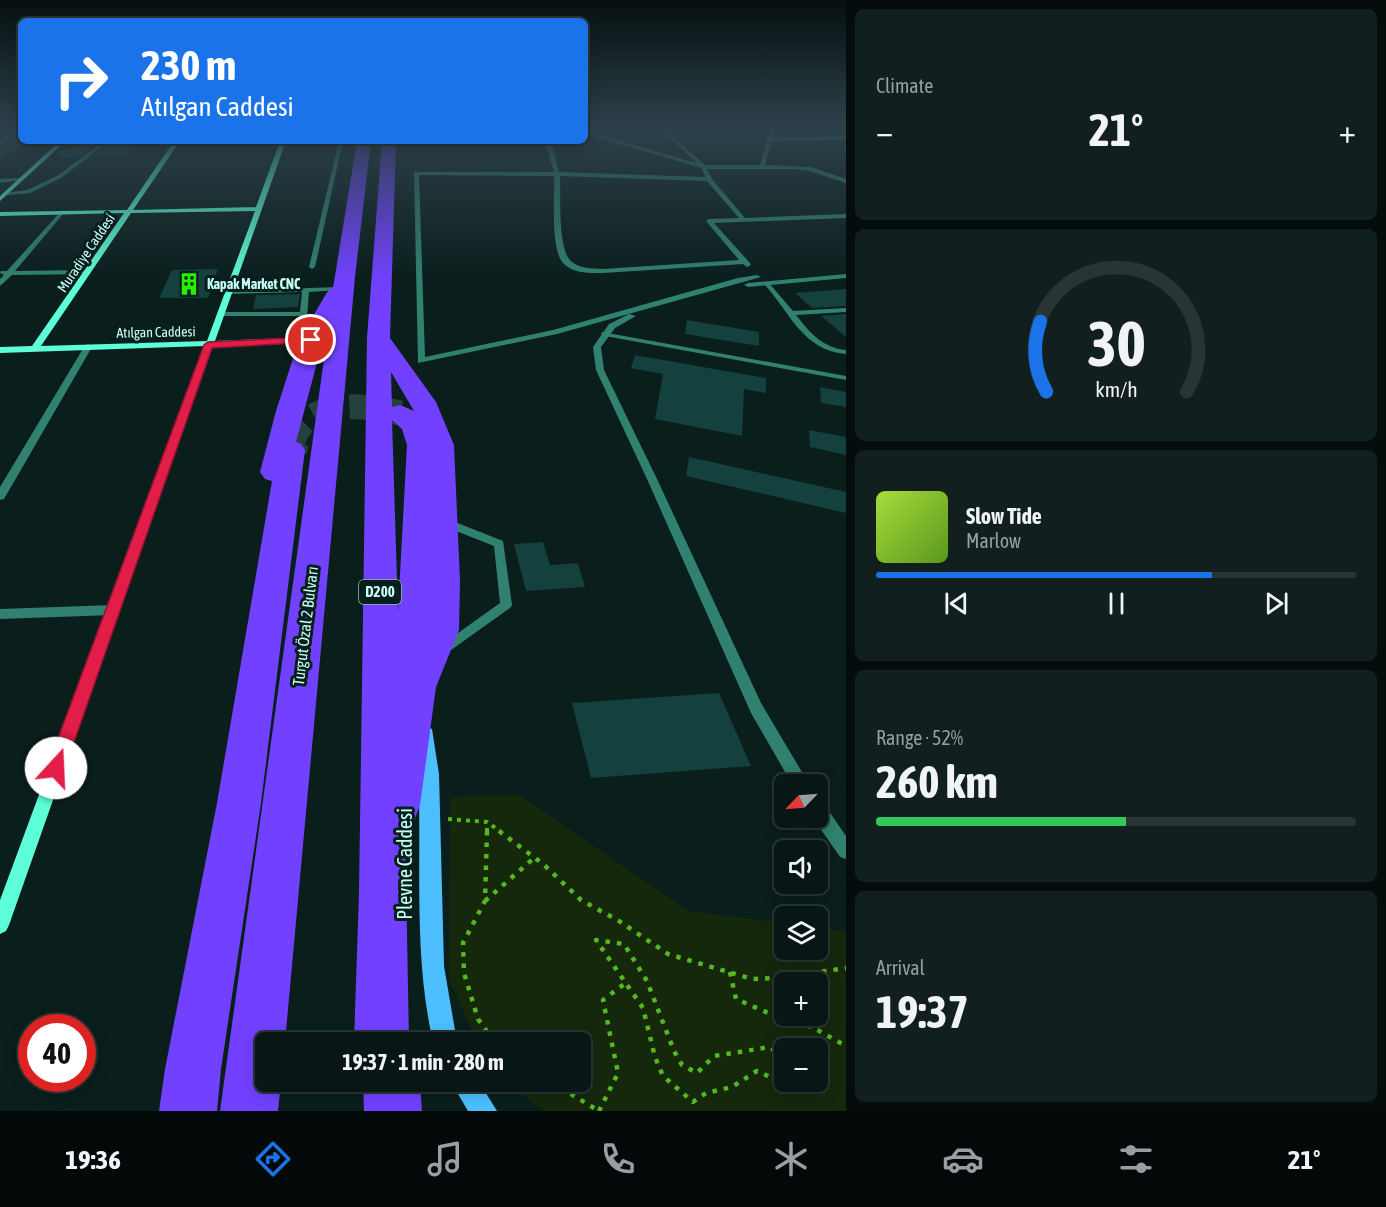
<!DOCTYPE html>
<meta charset="utf-8">
<style>
:root{--surface:#081615;--page:#111f1e;--text:#f1f3f6;--muted:#989fa0;--line:#293534;--accent:#1a73e8}
body{margin:0;font-family:"Asap Condensed",sans-serif;background:var(--page);color:var(--text);height:100vh;display:flex;flex-direction:column;font-size:22px;white-space:nowrap}
*{box-sizing:border-box;margin:0}
p{font-size:20px;color:var(--muted)}
.icon{flex:none;width:33px;height:33px;fill:none;stroke:currentColor;stroke-width:2;stroke-linecap:round;stroke-linejoin:round}
.map{position:relative;flex:1;overflow:hidden}
.side{display:flex;flex-direction:column;gap:9px;padding:9px;background:#040c0c;width:540px}
.side>*{flex:none}
.top-card{position:absolute;left:18px;top:18px;width:570px;height:126px;border-radius:9px;box-shadow:0 3px 15px #0003,0 0 0 2px var(--line);background:#1a73e8;color:#fff;overflow:hidden}
.needle{width:39px;rotate:245deg}
.controls{position:absolute;left:774px;top:774px;display:grid;gap:12px}
.controls a{display:grid;place-items:center;width:54px;height:54px;border-radius:9px;background:var(--surface);box-shadow:0 3px 15px #0003,0 0 0 2px var(--line);font-size:30px}
.speed{position:absolute;left:18px;top:1014px;display:flex;gap:12px;font-size:30px;font-weight:700;text-align:center}
.speed>*{display:grid;place-content:center;width:78px;height:78px;border-radius:50%;background:var(--surface);box-shadow:0 3px 15px #0003,0 0 0 2px var(--line);line-height:1}
.speed .limit{border:9px solid #d22;background:#fff;color:#111}
.pin{position:absolute;display:grid;place-items:center;width:51px;height:51px;color:#fff;margin:-26px;border:3px solid #fff;border-radius:50%;box-shadow:0 2px 6px #0007}
.me{position:absolute;width:66px;margin:-33px;rotate:20deg;stroke-linejoin:round;filter:drop-shadow(0 0 4px #0008)}
.turn{display:flex;align-items:center;gap:21px;height:126px;padding:0 24px;font-size:27px}
.turn .icon{width:78px;height:78px;stroke-width:2.5}
.turn b{display:block;font-size:42px;line-height:51px}
.big{font-size:45px;font-weight:700;line-height:1.1}
.side .card{flex:1;display:flex;flex-direction:column;justify-content:center;gap:9px;min-width:0;padding:0 21px;border-radius:9px;background:var(--page)}
.side .dial{align-items:center;gap:0}
.dial svg{height:156px;overflow:visible;fill:none;stroke:var(--line);stroke-width:7;stroke-linecap:round;text-anchor:middle}
.dial text{fill:var(--text);stroke:none}
.song{display:flex;align-items:center;gap:18px}
.cover{width:72px;height:72px;border-radius:9px;background:linear-gradient(135deg,hsl(80 70% 55%),hsl(90 70% 35%))}
.played{height:6px;border-radius:3px;background:linear-gradient(90deg,var(--accent) 70%,var(--line) 70%)}
.keys{display:flex;justify-content:space-around;direction:ltr}
.heat{display:flex;justify-content:space-between;align-items:center;font-size:33px;direction:ltr}
.charge{height:9px;border-radius:4px;background:linear-gradient(90deg,#34c759 52%,var(--line) 0)}
.trip{position:absolute;left:255px;top:1032px;width:336px;height:60px;border-radius:9px;background:var(--surface);box-shadow:0 3px 15px #0003,0 0 0 2px var(--line);font-weight:700;line-height:60px;text-align:center}
.dock{display:flex;height:96px;justify-content:space-around;align-items:center;background:#030908;color:var(--muted)}
.dock .icon{width:42px;height:42px}
.dock .on{color:var(--accent)}
.dock b{font-size:27px;color:var(--text)}
main{display:flex;flex:1;min-height:0}
.map>svg:first-child{display:block}
.green{fill:#15280c;fill-rule:evenodd}
.building{fill:#14403d}
.lines{fill:none;stroke-linecap:round;stroke-linejoin:round}
.highway-tunnel-far1{stroke:#26403d;stroke-width:25;stroke-dasharray:25 12;stroke-linecap:butt}
.highway-tunnel{stroke:#26403d;stroke-width:32;stroke-dasharray:32 16;stroke-linecap:butt}
.path-far1{stroke:#53b821;stroke-width:4;stroke-dasharray:4 5;stroke-linecap:butt}
.path{stroke:#53b821;stroke-width:4.5;stroke-dasharray:4.5 7;stroke-linecap:butt}
.lane{fill:#30816f;fill-rule:evenodd}
.street{fill:#30816f;fill-rule:evenodd}
.secondary{fill:#5dffd8;fill-rule:evenodd}
.primary{fill:#4dbfff;fill-rule:evenodd}
.highway{fill:#7141ff;fill-rule:evenodd}
.route{fill:#e11d48;stroke:#92132f;stroke-width:1.5}
.labels{text-anchor:middle;stroke-width:6;stroke-linejoin:round;paint-order:stroke}
.far-street-label{font-size:14px;fill:#c6fff6;stroke:#0a1e1c}
.far-poi-label{font-size:14px;font-weight:bold;fill:#c6fff6;stroke:#0a1e1c;text-anchor:start}
.shield{fill:#0a1e1c;stroke:#8ebcb5;stroke-width:1.5}
.shield-label{font-size:15px;font-weight:bold;fill:#c6fff6}
.street-label{font-size:16px;fill:#c6fff6;stroke:#0a1e1c}
.near-street-label{font-size:20px;fill:#c6fff6;stroke:#0a1e1c}
</style>
<main>
<div class="map">
<svg width="846" height="1111" viewBox="0 0 846 1111">
<rect width="100%" height="100%" fill="#0a1e1c"/>
<!-- green -->
<path class="green" d="M520,795L688,911L784,923V950H818V928L846,931V1111H545L505,1082H580V1042H477L449,979L450,797ZM784,982H818V1016H784ZM818,1048V1082H784V1048Z"/>
<!-- building -->
<path class="building" d="M16,136L25,143L0,160V146Z
M80,141H100L79,157H58L59,151L83,145Z
M112,141H141L125,155L93,156Z
M218,269L208,298H159L172,270Z
M846,289V306L812,308L795,293Z
M300,294L298,307L253,309L256,295Z
M846,314V337L821,316Z
M687,320L759,332V346L685,334Z
M635,355L766,378V393L744,389L742,436L655,419L663,374L631,368Z
M820,387L846,392V407L821,403Z
M809,430L846,437V455L810,447Z
M689,457L846,492V513L686,476Z
M543,542L550,565L578,563L585,587L526,591L514,544Z
M719,693L751,766L591,778L572,703Z"/>
<g class="lines">
<!-- highway-tunnel-far1 -->
<path class="highway-tunnel-far1" d="M292,444C304,398 364,404 400,413"/>
<!-- highway-tunnel -->
<path class="highway-tunnel" d="M291,450L293,442"/>
<!-- path-far1 -->
<path class="path-far1" d="M448,819L487,822L501,832
M487,832V823"/>
<!-- path -->
<path class="path" d="M487,831L485,901L463,943L464,973L478,1019L494,1042
M499,831L543,864L581,900L619,921L668,954L752,979L778,978L846,968
M485,901L534,858
M730,972L736,999L766,1012L812,1027L846,1046
M784,1058L770,1047L714,1056L697,1073L682,1065L674,1051L647,981L624,944L596,940L643,1008L655,1057L663,1076L693,1102L706,1093L732,1087L757,1071L790,1086L793,1082
M551,1082L599,1111
M599,1111L618,1073L603,1000L627,982"/>
<!-- lane -->
<path class="lane" d="M339,141H343L315,267L312,269L309,267Z
M764,282H768L793,311L846,308V312L796,315C810,333 823,348 846,350V354C803,351 790,312 764,284Z
M338,287L340,288V290L309,292L307,317L324,319L326,320L322,322L301,320L300,316H220L217,314L220,312H300L302,292L225,294V292L227,291Z
M602,332L846,376V380L605,336L601,334Z
M445,518L503,541L512,605L510,608L444,655L440,654L438,650L440,646L500,603L494,546L441,525L440,522L441,519Z"/>
<!-- street -->
<path class="street" d="M657,126H661L705,165H760L771,126H775L772,138L846,136V140L771,141L765,165L811,167L846,179V183L810,171L793,169H707L712,179L745,218L846,214V218L714,223L750,263L751,265L747,267L743,264L603,273C590,273 573,274 563,263C550,248 555,196 554,176L419,175L425,357L553,330L738,278L757,275L761,277L557,334L418,363L414,172H554L545,141H551L559,172L705,177L702,168L585,134V131L697,163ZM560,176L707,181L739,218L709,219L706,221L739,260L603,269C592,268 581,269 572,262C557,251 561,194 560,176Z
M21,127V130L0,144V140Z
M104,141H110L61,178L30,193L7,195L4,193L27,190L57,176Z
M0,179L20,178L23,180L0,183Z
M62,210L65,212L64,213L15,271L87,270L91,272L90,274L12,275L0,286V279L4,275L0,273L1,271H7Z
M846,274V278L748,287L744,285L748,283Z
M629,314L636,316L615,328L601,347L604,370L657,479L761,703L809,784H792L751,713L647,479L596,370L593,347L609,324Z
M88,344L92,347L4,499L0,500V487L84,347Z
M113,605L118,606L119,610L118,614L113,615L0,619V609Z
M818,802L824,804L846,836V859L840,857L813,818H818Z"/>
<!-- secondary -->
<path class="secondary" d="M60,141H66L0,201V196Z
M174,141H180L133,210L256,207L280,141H286L215,341L311,337L315,340L311,343L213,346L9,925L6,931L0,934V900L205,346L0,353V347L32,346L124,213L0,216V212L127,210ZM255,211L207,341L41,346L131,213Z"/>
<!-- primary -->
<path class="primary" d="M425,726L432,729L439,774L444,966L457,1042H433C410,941 425,837 416,735L418,729Z
M451,1082H479L497,1111H468Z"/>
<!-- highway -->
<path class="highway" d="M357,141H371L355,277L285,1042H266V1082H281L278,1111H220L328,330L323,340L296,442L301,444L305,450L261,803L221,1069L217,1111H159L165,1069L217,803L272,481L265,479L260,472L276,411L299,340L326,294L329,290L333,288Z
M382,141H396L390,338L436,402L454,445L460,581L459,630L436,687L420,805L414,821L405,824L409,1042H354L359,893L367,338ZM391,372L414,411L400,405L392,407ZM392,420L402,429L407,445L398,612Z
M363,1082H420L422,1111H364Z"/>
</g>
<!-- sky -->
<linearGradient id="sky" x2="0" y2="1"><stop stop-color="#06100f"/><stop offset="0.45" stop-color="#2d414b"/><stop offset="1" stop-color="#2d414b" stop-opacity="0"/></linearGradient>
<rect width="846" height="281" fill="url(#sky)"/>
<!-- route -->
<path class="route" d="M311,337L316,340L315,342L212,348L65,768L63,774L56,776L50,774L47,768L204,345L208,342Z"/>
<!-- icons -->
<defs>
<g id="building-bare" transform="scale(1.8)"><path d="M-4-6H4V6H1V3H-1V6H-4ZM-2.5-4.3h1.7v1.8h-1.7ZM.8-4.3h1.7v1.8H.8ZM-2.5-1h1.7V.8h-1.7ZM.8-1h1.7V.8H.8Z" fill="#28f100" stroke="#0a1e1c" stroke-width="2.5" paint-order="stroke"/></g>
</defs>
<g fill-rule="evenodd">
<use href="#building-bare" x="189" y="284"/>
</g>
<g class="labels">
<!-- far-street labels -->
<g class="far-street-label">
<text transform="translate(86 253) rotate(-56)" y="5">Muradiye Caddesi</text>
<text transform="translate(156 332) rotate(-1)" y="5">Atılgan Caddesi</text>
</g>
<!-- far-poi labels -->
<g class="far-poi-label">
<text x="207" y="289">Kapak Market CNC</text>
</g>
<!-- shield labels -->
<rect class="shield" x="359" y="580" width="42" height="24" rx="4.5"/>
<g class="shield-label">
<text x="380" y="597">D200</text>
</g>
<!-- street labels -->
<g class="street-label">
<text transform="translate(305 626) rotate(-83)" y="6">Turgut Özal 2 Bulvarı</text>
</g>
<!-- near-street labels -->
<g class="near-street-label">
<text transform="translate(405 864) rotate(-90)" y="7">Plevne Caddesi</text>
</g>
</g>
</svg>
<div class="controls">
<a><svg class="needle" viewBox="-14 -14 28 28"><path d="M0-13l5 13h-10z" fill="#e53935"/><path d="M0 13l5-13h-10z" fill="#989fa0"/></svg></a>
<a><svg class="icon" aria-label="sound" viewBox="0 0 24 24"><path d="M4 9h4l5-4v14l-5-4H4zM17 9q2 3 0 6"/></svg></a>
<a><svg class="icon" aria-label="layers" viewBox="0 0 24 24"><path d="M12 4l9 5-9 5-9-5zM3 14l9 5 9-5"/></svg></a>
<a>+</a>
<a>−</a>
</div>
<div class="speed"><div class="limit">40</div></div>
<div class="pin" style="left:311px;top:340px;background:#d93025"><svg class="icon" aria-label="arrive" viewBox="0 0 24 24"><path d="M6 21V4h12l-3 4 3 4H6"/></svg></div>
<svg class="me" style="left:56px;top:768px" viewBox="-20 -20 40 40"><circle r="19" fill="#fff"/><path d="M0-13L10 11 0 6-10 11z" fill="#e11d48"/></svg>
<div class="trip">19:37 · 1 min · 280 m</div>
<div class="top-card">
<div class="turn"><svg class="icon" aria-label="right" viewBox="0 0 24 24"><path d="M7 20v-9h11M14 6l5 5-5 5"/></svg><div><b>230 m</b>Atılgan Caddesi</div></div>
</div>
</div>
<section class="side">
<div class="card"><p>Climate</p>
<div class="heat"><a>−</a><b class="big">21°</b><a>+</a></div>
</div>
<div class="card dial"><svg viewBox="0 0 100 80">
<path d="M14 69A42 42 0 1 1 86 69"/>
<path d="M14 69A42 42 0 0 1 11 33" stroke="#1a73e8"/>
<text x="50" y="56" font-size="32" font-weight="700">30</text>
<text x="50" y="72" font-size="11">km/h</text>
</svg></div>
<div class="card">
<div class="song"><i class="cover"></i><div><b>Slow Tide</b><p>Marlow</p></div></div>
<div class="played"></div>
<div class="keys"><svg class="icon" aria-label="previous" viewBox="0 0 24 24"><path d="M18 5L8 12l10 7zM5 5v14"/></svg><svg class="icon" aria-label="pause" viewBox="0 0 24 24"><path d="M8 5v14M16 5v14"/></svg><svg class="icon" aria-label="next" viewBox="0 0 24 24"><path d="M6 5l10 7-10 7zM19 5v14"/></svg></div>
</div>
<div class="card"><p>Range · 52%</p><b class="big">260 km</b><div class="charge"></div></div>
<div class="card"><p>Arrival</p><b class="big">19:37</b></div>
</section>
</main>
<nav class="dock">
<b>19:36</b>
<svg class="icon on" aria-label="directions" viewBox="0 0 24 24"><path d="M12 3l9 9-9 9-9-9zM9 14v-3h6M13 9l2 2-2 2"/></svg>
<svg class="icon" aria-label="music" viewBox="0 0 24 24"><path d="M9 18V5l10-2v13"/><circle cx="6" cy="18" r="3"/><circle cx="16" cy="16" r="3"/></svg>
<svg class="icon" aria-label="phone" viewBox="0 0 24 24"><path d="M5 4h4l2 5-3 2q2 4 5 5l2-3 5 2v4C11 20 4 13 5 4z"/></svg>
<svg class="icon" aria-label="climate" viewBox="0 0 24 24"><path d="M12 3v18M4 7l16 10M4 17L20 7"/></svg>
<svg class="icon" aria-label="car" viewBox="0 0 24 24"><path d="M5 17H2v-5l4-1 3-4h7l3 4 3 1v5h-3M9 17h6M6 11h13"/><circle cx="7" cy="17" r="2"/><circle cx="17" cy="17" r="2"/></svg>
<svg class="icon" aria-label="filters" viewBox="0 0 24 24"><path d="M4 7h16M4 17h16"/><circle cx="9" cy="7" r="2"/><circle cx="15" cy="17" r="2"/></svg>
<b>21°</b>
</nav>
